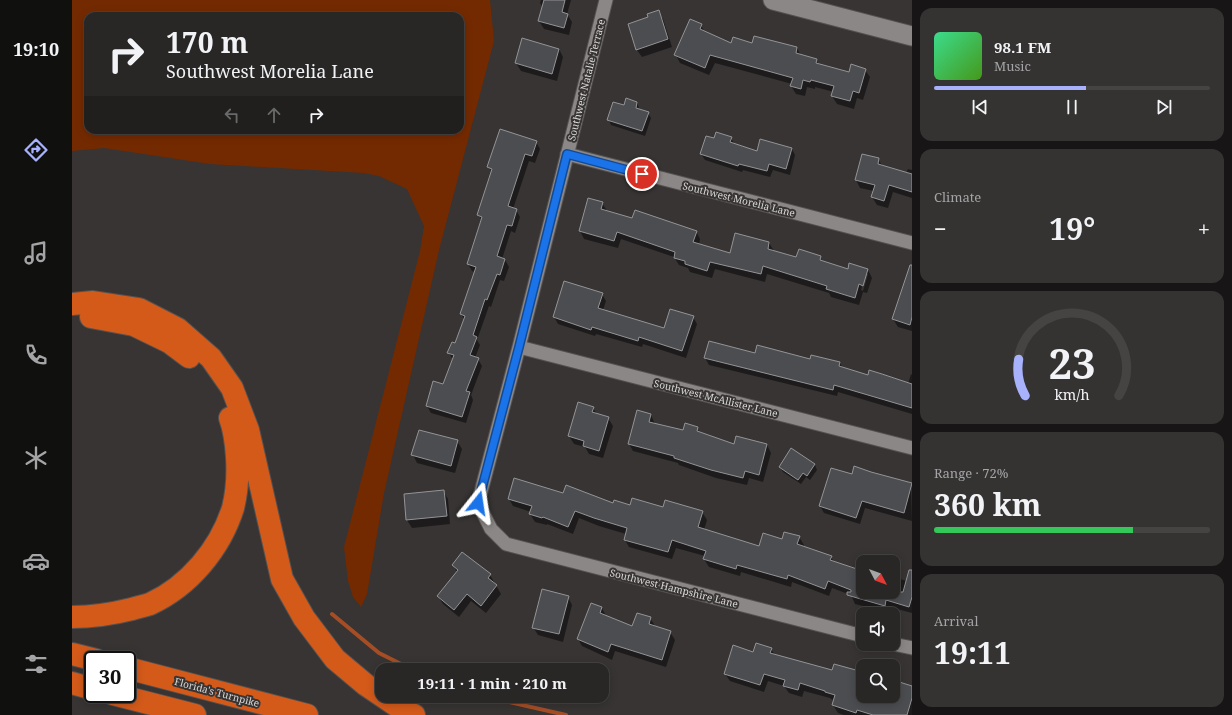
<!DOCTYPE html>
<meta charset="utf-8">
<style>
:root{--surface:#292726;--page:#353332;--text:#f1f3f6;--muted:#a5a5a7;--line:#454443;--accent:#a7b1fc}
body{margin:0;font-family:"Noto Serif",serif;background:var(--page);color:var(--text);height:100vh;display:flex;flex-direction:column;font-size:15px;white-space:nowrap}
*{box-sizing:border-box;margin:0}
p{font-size:13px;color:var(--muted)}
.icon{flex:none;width:22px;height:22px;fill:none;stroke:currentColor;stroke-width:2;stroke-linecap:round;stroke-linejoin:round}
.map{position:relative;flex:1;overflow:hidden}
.details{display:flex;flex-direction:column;gap:8px;padding:8px;background:#171515;width:320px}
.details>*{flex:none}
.guide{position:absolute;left:12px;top:12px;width:380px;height:122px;border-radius:12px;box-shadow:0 2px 10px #0003,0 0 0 1px var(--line);background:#292726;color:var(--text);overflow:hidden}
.needle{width:26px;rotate:131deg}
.tools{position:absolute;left:784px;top:555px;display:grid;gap:8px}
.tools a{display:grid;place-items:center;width:44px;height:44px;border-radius:8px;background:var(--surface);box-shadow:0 2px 10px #0003,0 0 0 1px var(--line);font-size:20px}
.speed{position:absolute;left:12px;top:651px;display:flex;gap:8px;font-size:20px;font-weight:700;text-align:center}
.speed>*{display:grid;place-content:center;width:52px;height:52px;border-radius:50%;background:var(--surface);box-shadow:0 2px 10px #0003,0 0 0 1px var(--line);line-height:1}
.speed .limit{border:2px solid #111;border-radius:6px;background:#fff;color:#111}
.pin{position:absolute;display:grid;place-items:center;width:34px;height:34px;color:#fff;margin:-17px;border:2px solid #fff;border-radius:50%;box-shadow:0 1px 4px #0007}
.me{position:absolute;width:44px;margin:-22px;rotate:15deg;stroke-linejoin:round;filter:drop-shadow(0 0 3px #0008)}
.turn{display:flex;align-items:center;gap:14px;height:84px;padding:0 16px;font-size:18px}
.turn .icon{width:52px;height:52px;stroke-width:2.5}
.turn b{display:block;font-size:28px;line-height:34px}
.lanes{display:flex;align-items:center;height:38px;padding:0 16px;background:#0003;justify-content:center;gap:20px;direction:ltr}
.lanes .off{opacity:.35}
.big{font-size:30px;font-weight:700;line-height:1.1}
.details .widget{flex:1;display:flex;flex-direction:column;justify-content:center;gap:6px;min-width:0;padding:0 14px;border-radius:12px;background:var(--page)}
.details .dial{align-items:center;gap:0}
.dial svg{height:104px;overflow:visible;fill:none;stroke:var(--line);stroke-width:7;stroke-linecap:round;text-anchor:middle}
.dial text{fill:var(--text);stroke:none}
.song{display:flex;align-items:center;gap:12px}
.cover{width:48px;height:48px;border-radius:6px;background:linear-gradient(135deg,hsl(150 70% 55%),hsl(100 70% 35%))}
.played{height:4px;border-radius:2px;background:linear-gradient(90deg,var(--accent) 55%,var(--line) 55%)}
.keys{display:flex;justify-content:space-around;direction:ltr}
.heat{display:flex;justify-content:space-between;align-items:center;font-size:22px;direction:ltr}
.charge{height:6px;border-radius:3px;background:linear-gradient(90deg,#34c759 72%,var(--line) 0)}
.trip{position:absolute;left:303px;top:663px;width:234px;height:40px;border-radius:12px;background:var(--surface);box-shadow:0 2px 10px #0003,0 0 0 1px var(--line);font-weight:700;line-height:40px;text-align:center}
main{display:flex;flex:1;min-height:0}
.dock{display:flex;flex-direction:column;width:72px;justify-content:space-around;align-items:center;background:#10100f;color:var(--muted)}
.dock .icon{width:28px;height:28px}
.dock .active{color:var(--accent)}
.dock b{font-size:18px;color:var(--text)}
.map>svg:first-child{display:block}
.green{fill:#742a00;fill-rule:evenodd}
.shadow{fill:#0007;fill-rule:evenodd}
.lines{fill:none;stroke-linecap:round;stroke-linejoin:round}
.stream{stroke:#a54e26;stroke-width:4}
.building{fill:#4c4d50;stroke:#949497}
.street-casing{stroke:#545150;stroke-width:15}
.secondary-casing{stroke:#545150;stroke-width:21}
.highway-casing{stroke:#545150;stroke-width:24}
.street{stroke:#8b8786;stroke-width:13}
.secondary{stroke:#8b8786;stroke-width:19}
.highway{stroke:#d45a1a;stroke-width:22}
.route-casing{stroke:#114b97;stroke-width:10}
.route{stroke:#1a73e8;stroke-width:7}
.labels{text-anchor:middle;stroke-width:4;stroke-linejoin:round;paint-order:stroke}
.street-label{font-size:10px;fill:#dbd9d8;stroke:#373433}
</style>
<main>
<nav class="dock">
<b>19:10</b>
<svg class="icon active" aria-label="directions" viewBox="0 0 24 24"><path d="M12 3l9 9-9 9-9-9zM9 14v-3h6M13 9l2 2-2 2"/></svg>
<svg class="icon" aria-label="music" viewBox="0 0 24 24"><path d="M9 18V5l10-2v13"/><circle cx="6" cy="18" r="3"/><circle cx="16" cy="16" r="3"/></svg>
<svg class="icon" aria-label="phone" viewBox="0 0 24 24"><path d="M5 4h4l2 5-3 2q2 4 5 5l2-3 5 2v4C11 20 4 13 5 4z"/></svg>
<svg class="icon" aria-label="climate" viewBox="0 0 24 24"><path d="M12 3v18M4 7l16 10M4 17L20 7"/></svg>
<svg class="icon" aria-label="car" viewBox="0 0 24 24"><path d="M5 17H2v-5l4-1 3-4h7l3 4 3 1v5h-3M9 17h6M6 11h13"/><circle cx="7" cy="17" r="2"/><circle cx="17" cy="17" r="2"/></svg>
<svg class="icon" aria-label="filters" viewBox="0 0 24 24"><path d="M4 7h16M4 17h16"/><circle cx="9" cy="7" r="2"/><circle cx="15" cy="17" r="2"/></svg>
</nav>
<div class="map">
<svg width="840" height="715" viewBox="0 0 840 715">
<rect width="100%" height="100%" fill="#373433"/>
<!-- green -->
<path class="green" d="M0,0H418L422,41L367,250L312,493L295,594L289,607L281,597L276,581L272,547L348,251L352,226L335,189L307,176L292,173L138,164L32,148L0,151ZM16,16H388V130H16Z"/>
<!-- shadow -->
<path class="shadow" d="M469,0H499L495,14L500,22L497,35L472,29L467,21L471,8L468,3Z
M586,12L591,19L600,47L570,57L565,50L578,18Z
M629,25L633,33L660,44H681L683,38L725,48L729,56L744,60L747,64L778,73L793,70L798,77L791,100L785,98L782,109L765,104L760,96L762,92L743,87V89L735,87L733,96L724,94L719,86L720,84L643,63L637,75L608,63L604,55Z
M487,49L491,57L485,81L449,71L444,63Z
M565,103L567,108V110L576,113L579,118L573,136L539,125L537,120L553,106Z
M659,138L663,145L686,152L720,149L723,155L718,175L701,170L698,177L671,170L670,172L633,160L629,154L642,140Z
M464,142L468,149L463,163L457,161L441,209L444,210L448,217L443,233L439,231L430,259L433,260L437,267L432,281L428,280L419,307L417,306L405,340L408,345L403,358L406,359L410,366L399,395L401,400L394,423L359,413L355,406L371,385L381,360L377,353L384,345L393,321L389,314L403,272L400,271L396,264L410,221L407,215L420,173L417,167Z
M806,159L811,167L834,173L836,169L840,170V198L821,192L816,208L805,205L800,197L802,191L788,188L784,180Z
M530,203L535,211L560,220L624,231L628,239L627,245L658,255L697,243L702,251L725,258L748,257L751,262L776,270H796L800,278L795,293L791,292L787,305L759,297L757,293L695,274L693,282L643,269L640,278L618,272L616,268L607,265L602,257L549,239L546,248L512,239L508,231ZM794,274H796L791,291L789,290Z
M840,281V331L826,327L821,319Z
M530,294L534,301L531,310L592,329L621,317L625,324L614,358L571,344L570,347L524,334L523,336L486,324L482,317Z
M684,355L768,363L771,368L796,376L836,384L839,374L840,375V414L766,392L765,396L637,365L633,358Z
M521,408L525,414L536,418L541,426L531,458L517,454L513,447L502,444L497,436Z
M579,415L583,424L612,432L625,428L628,433L662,445H695L699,453L691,482L677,478L675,485L644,478L607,465L606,463L561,451L557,444Z
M385,441L390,449L383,473L345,463L341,455Z
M743,465L745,470L738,480L734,477L729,484L711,472L708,467Z
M799,473L839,484L840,521L793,508L788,524L752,513L748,506L780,476Z
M371,491L376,499L378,524L340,528L335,520L333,495Z
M492,495L542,504L630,512L635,520L632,530L687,547L711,540L727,537L732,545L731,547L759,557L762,562L786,571L787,567L791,569V592H821V577L835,581L840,574V613L818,607L817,613L783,604L779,595L760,588L757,596L720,582L719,587L669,572L668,576L637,567L632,559L633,556L604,548L600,559L557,547L553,540L554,534L527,526L507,518L501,534L475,524V525L463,522L458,514L459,512L441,506L437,499Z
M381,565L418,575L429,594L414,613L399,601L387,617L371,604L366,596L385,572Z
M496,597L500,605L491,642L466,635L461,627Z
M530,608L534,616L561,627L578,618L583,626L598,632L603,640L594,667L543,651L540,660L510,646L506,639Z
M699,649L703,655L760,671L791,673V696H821V681L840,687V715H772L766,713L761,705L762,701L758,698L732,691L730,697L717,693L712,686L696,681L692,692L658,681L653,674L682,653Z"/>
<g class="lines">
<!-- stream -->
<path class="stream" d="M260,614L307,653L341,670
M411,696L494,715"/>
</g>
<!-- building -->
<path class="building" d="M472,0H493L490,12L496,14L492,28L466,21Z
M587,10L596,39L564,50L556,24L576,17L575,14Z
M618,19L630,24L628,29L659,43L661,37L680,43L682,36L725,47L724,53L745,59L744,63L777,72L779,64L794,69L787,93L781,91L778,101L759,96L762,86L739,80L738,82L731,80L729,89L718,86L721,78L638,55L633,68L602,55Z
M450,38L487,49L480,74L443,63Z
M554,98L565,102L564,108L577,112L570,131L535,120L541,102L552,105Z
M428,129L465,141L460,156L453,154L436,206L445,209L440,226L435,225L425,256L433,259L428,275L425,274L415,300L413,299L401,335L405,337L398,355L407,358L394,391L398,392L390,417L354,406L361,381L371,384L382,355L375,353L380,342L383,343L393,316L388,314L404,267L395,264L410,217L405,215L420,169L415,167Z
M644,132L660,137L658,142L685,151L688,139L720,148L714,169L697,164L695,171L667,164L666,166L628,154L634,136L642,138Z
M790,154L807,158L806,164L840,174V192L817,185L812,201L799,197L803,185L783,180Z
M516,198L531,202L529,209L560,218L563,210L625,231L621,242L658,253L663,233L697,242L696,249L724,257L727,249L749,256L748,260L776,269L777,263L796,269L791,286L787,284L783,298L754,289L755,286L691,266L689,274L638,262L635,271L613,264V261L602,258L603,252L545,232L542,241L507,231Z
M838,265H840V317L838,325L820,319Z
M492,281L531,293L526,308L592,328L598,309L622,316L610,351L567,337L566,341L520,327L519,330L481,317Z
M637,341L683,353L685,345L738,359L739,355L768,362L767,366L796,375L797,370L810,374L840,384V408L762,385L761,390L632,358Z
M506,402L522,407L520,412L537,417L527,451L511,446L512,441L496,436Z
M565,410L579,414L577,422L611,430L613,423L626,427L625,431L662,444L664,436L695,444L687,475L673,471L671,478L639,470L602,458V456L556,444Z
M347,430L386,440L379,466L339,455Z
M719,448L743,464L735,476L731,473L726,480L707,467Z
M782,466L799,472L840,483L832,513L790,501L784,518L747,506L759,468L780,474Z
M442,478L491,493L494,485L541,503L542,500L558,505L560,498L591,507L593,500L631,511L626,527L687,546L691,533L710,539L712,532L728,536L725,544L760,556L758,560L791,571V592H831L837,570H840V597L837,607L814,600L813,606L775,595V592H779V590L756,581L753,589L716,575L715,579L665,565L664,569L631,559L634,551L600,540L596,552L552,540L555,528L522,518L503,511L496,527L471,517L470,518L457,514L460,506L436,499Z
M372,490L375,516L334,520L332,494Z
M390,552L419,574L416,578L425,585L409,606L395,594L382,610L365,596L386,570L380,565Z
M470,589L497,596L487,634L460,628Z
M519,603L530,607L528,613L560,626L565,613L579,617L577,624L599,631L590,660L539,644L536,652L505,639Z
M684,643L700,648L698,653L760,670L762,664L791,672V696H821V680L840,686V698L835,715H801L785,710L784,713L760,705L763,695L753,692V691L728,683L726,690L711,686L713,680L692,674L688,685L652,674L661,645L681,652Z"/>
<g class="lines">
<!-- street casing -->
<g class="street-casing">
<path id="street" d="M534,0L447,347L406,503L419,529L434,544L791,636
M495,154L840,243
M447,347L840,448
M821,644L840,648"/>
</g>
<!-- secondary casing -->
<g class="secondary-casing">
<path id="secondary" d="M701,0L840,36"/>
</g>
<!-- highway casing -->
<g class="highway-casing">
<path id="highway" d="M0,304L21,302L67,309L106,329L139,358L160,388L176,430L210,579L232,618L263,659L294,685L328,708L342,715
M19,317L62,325L97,342L117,357
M0,617C21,617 40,614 60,609C66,607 72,606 78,604C117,586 148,549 161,508C165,492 166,473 165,457C164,443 163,431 158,418
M0,654L24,660
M55,668L235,715
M0,683L21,689
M41,694L123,715"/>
</g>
<!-- street -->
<use href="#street" class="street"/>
<!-- secondary -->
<use href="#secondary" class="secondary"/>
<!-- highway -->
<use href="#highway" class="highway"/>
</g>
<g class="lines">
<!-- route casing -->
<g class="route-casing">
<path id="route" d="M406,503L447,347L495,154L570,174"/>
</g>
<!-- route -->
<use href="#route" class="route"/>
</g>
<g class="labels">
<!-- street labels -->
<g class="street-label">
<text transform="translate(514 80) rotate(-76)" y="4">Southwest Natalie Terrace</text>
<text transform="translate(667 199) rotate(14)" y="4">Southwest Morelia Lane</text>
<text transform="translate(644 398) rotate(14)" y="4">Southwest McAllister Lane</text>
<text transform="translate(602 588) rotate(14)" y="4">Southwest Hampshire Lane</text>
<text transform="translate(145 692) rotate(15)" y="4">Florida's Turnpike</text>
</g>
</g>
</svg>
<div class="tools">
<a><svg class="needle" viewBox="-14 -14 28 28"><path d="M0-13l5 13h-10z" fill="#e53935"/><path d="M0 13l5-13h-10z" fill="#a5a5a7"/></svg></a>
<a><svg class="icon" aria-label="sound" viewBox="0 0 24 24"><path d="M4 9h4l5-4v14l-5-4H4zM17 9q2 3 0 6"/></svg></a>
<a><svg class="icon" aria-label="search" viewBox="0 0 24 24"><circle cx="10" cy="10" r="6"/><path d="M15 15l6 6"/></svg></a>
</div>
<div class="speed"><div class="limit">30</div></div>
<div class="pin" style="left:570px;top:174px;background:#d93025"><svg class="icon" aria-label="arrive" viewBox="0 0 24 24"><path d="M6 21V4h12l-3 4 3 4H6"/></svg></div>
<svg class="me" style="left:406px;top:503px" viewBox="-20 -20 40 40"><path d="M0-17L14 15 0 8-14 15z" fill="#1a73e8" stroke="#fff" stroke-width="4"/></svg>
<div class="trip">19:11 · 1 min · 210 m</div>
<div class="guide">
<div class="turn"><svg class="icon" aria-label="right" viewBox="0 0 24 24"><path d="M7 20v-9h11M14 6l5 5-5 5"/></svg><div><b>170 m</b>Southwest Morelia Lane</div></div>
<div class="lanes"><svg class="icon off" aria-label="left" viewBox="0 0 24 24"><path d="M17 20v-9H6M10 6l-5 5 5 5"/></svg><svg class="icon off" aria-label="ahead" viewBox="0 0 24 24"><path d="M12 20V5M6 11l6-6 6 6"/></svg><svg class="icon" aria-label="right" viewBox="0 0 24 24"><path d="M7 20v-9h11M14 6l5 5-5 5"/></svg></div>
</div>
</div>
<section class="details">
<div class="widget">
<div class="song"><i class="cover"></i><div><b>98.1 FM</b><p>Music</p></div></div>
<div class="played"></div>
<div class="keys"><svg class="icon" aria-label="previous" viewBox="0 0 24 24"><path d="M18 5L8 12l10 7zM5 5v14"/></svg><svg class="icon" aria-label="pause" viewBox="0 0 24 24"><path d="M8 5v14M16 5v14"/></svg><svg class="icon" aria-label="next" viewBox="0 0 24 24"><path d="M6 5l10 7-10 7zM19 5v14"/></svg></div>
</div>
<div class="widget"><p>Climate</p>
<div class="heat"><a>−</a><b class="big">19°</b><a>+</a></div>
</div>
<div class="widget dial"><svg viewBox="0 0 100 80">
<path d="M14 69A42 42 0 1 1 86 69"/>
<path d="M14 69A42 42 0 0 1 9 41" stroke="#a7b1fc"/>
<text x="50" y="56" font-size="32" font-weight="700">23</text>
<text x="50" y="72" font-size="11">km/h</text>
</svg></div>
<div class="widget"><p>Range · 72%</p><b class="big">360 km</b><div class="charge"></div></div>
<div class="widget"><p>Arrival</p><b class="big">19:11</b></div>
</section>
</main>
